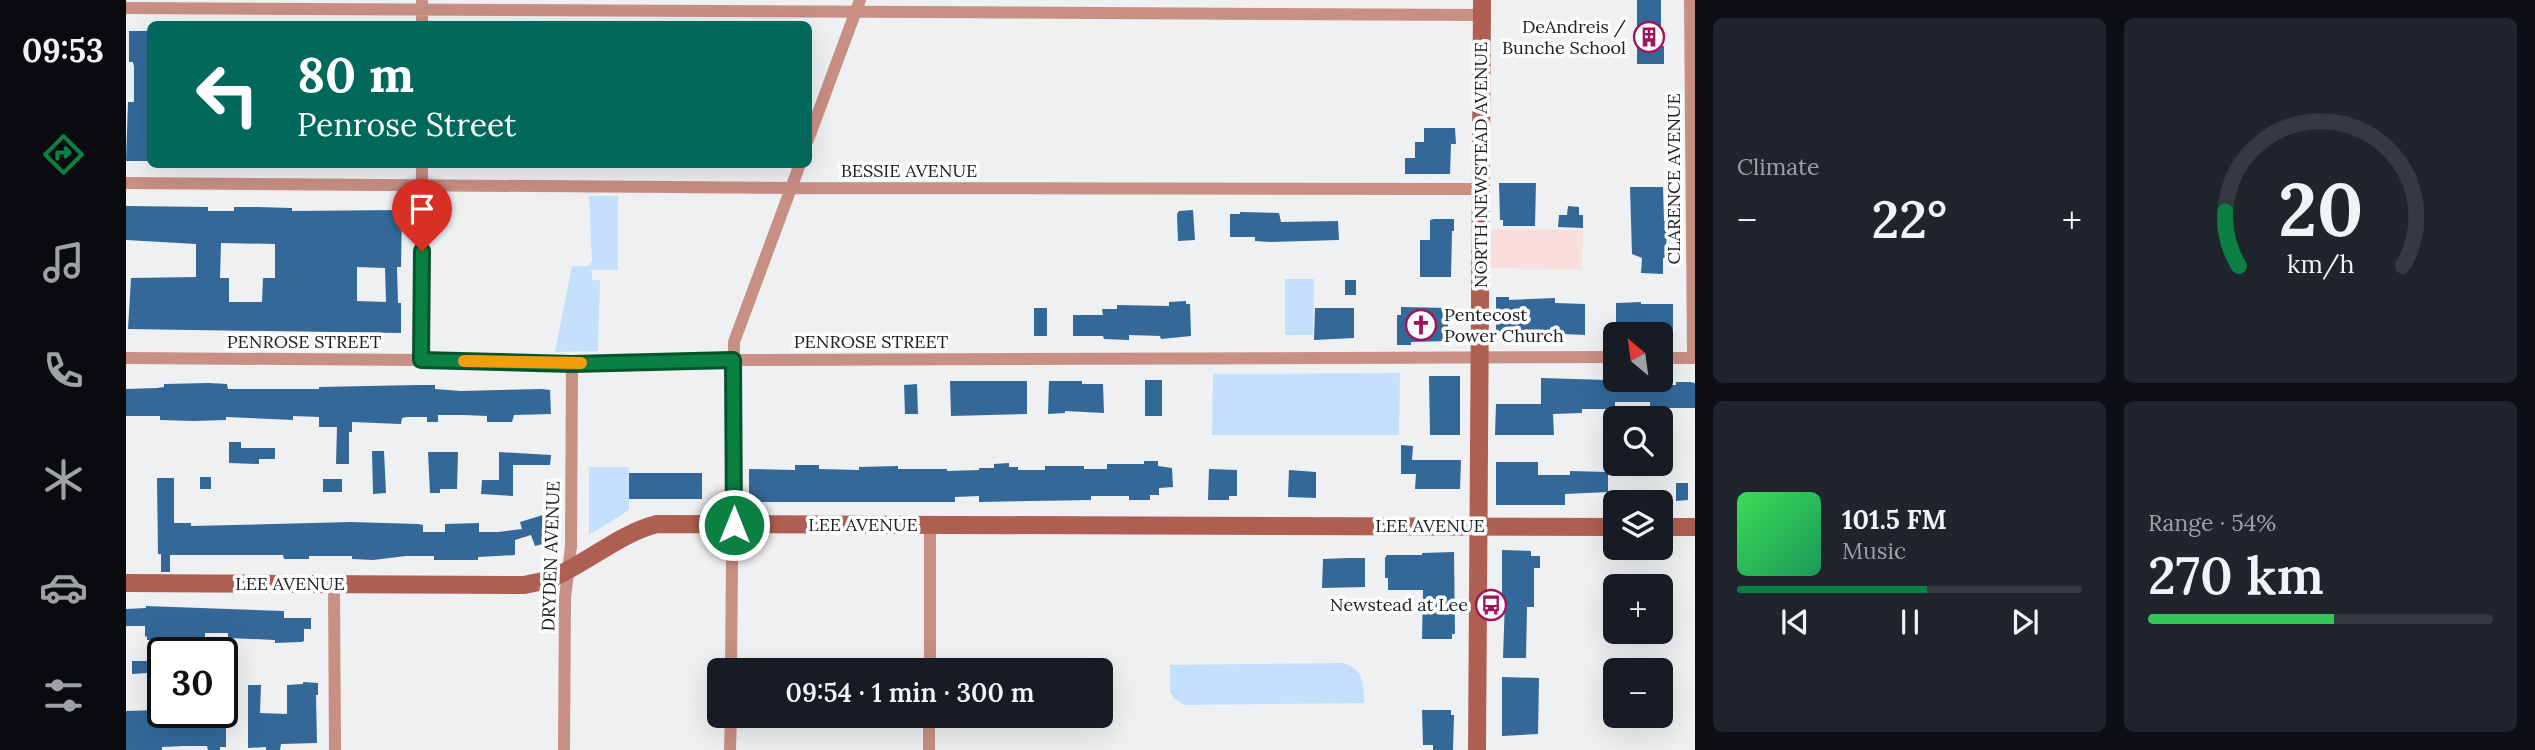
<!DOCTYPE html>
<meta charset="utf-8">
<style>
:root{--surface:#171b24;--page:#20242c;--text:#f1f3f6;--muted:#9ea1a6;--line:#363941;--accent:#0b8043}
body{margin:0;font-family:Lora,serif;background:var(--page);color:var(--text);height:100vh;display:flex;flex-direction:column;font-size:26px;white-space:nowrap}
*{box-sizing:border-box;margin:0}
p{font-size:23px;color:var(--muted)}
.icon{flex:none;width:38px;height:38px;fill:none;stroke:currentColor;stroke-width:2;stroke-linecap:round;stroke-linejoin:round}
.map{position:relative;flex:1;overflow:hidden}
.sheet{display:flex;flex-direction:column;gap:18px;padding:18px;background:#0d0f14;width:840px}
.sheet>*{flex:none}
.banner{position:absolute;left:21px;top:21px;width:665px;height:147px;border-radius:10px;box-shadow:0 7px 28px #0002;background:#00695c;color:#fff;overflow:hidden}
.needle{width:46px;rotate:331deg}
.tools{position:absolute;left:1477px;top:322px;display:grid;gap:14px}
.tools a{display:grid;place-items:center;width:70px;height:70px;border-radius:10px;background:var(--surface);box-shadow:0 7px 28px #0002;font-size:35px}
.speed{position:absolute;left:21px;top:637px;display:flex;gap:14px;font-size:35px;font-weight:700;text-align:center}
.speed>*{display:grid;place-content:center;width:91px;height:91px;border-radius:50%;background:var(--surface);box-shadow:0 7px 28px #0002;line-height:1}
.speed .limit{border:4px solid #111;border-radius:10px;background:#fff;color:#111}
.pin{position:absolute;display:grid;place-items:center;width:60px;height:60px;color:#fff;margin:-72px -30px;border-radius:50% 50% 50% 0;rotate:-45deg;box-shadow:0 0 7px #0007}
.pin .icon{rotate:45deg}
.me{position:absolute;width:77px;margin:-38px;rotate:0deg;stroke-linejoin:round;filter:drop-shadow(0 0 5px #0008)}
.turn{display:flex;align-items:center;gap:24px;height:147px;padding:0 35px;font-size:32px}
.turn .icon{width:91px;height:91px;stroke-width:2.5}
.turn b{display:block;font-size:49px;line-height:60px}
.big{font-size:52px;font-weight:600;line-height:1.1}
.sheet .widget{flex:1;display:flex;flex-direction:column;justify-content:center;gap:10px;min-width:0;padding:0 24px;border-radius:10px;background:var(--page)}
.sheet .dial{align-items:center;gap:0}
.dial svg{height:182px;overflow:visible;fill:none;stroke:var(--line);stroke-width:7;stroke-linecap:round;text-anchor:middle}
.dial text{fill:var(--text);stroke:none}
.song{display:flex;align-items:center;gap:21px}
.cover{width:84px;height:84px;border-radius:10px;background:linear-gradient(135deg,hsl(130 70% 55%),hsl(150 70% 35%))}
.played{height:7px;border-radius:4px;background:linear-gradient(90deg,var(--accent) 55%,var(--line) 55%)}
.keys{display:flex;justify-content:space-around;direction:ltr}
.heat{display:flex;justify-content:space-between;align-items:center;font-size:38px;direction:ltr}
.charge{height:10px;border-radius:5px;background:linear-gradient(90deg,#34c759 54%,var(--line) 0)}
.sheet .tiles{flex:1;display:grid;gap:18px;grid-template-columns:repeat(2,1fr)}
.trip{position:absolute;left:581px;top:658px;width:406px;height:70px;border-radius:10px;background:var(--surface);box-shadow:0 7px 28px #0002;font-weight:600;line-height:70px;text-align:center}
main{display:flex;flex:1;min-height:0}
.dock{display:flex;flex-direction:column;width:126px;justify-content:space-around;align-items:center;background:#090b0e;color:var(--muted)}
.dock .icon{width:49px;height:49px}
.dock .current{color:var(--accent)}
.dock b{font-size:32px;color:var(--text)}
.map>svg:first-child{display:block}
.industrial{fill:#f9dedc}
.green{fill:#c4e0fd}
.building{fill:#336899;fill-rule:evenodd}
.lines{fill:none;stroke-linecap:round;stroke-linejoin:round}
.street{stroke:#c88f84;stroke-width:12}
.secondary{stroke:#af5f51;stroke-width:18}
.route-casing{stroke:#07532c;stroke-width:18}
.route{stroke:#0b8043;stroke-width:12}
.slow{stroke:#f59e0b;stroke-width:12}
.labels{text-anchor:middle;stroke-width:7;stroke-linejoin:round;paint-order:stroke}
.poi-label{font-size:18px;fill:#202122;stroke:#fbfdff;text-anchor:end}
.street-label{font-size:18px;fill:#202122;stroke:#fbfdff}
</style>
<main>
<nav class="dock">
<b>09:53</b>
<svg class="icon current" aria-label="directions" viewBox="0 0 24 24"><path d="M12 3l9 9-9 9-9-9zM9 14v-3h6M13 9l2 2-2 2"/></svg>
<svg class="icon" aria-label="music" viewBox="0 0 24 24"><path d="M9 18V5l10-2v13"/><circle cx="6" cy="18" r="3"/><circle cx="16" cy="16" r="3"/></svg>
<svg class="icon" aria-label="phone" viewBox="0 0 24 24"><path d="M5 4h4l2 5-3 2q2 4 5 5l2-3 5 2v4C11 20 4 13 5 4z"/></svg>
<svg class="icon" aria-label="climate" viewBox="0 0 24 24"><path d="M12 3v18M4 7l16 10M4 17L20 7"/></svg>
<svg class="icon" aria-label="car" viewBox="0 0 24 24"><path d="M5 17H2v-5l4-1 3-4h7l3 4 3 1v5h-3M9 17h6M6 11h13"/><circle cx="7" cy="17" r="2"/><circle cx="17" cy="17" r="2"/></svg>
<svg class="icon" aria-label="filters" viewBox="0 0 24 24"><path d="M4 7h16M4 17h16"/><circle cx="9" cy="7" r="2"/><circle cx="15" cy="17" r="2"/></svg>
</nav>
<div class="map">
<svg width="1569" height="750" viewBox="0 0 1569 750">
<rect width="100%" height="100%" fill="#eef0f2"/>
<!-- industrial -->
<path class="industrial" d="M1365,229L1457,230L1456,270L1364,268Z"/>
<!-- green -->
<path class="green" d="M463,196H492V270H466V280H474L472,351L429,352L446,266H462L466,261Z
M1159,279H1188L1187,335H1159Z
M1274,373L1273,435H1086L1087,374Z
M463,467H503V510L463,535Z
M1218,663C1238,670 1238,684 1238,703L1059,705L1050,700L1044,692V665Z"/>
<!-- building -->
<path class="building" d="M1511,0H1535V27L1511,28Z
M3,31H21V34H24V63H21V102H24V161H0L2,102H8V67L7,62H3Z
M1511,44L1538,46V64H1511Z
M1298,128H1329L1330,144H1325L1324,174H1279V158H1289V142H1298Z
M1373,183H1410L1409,226H1377V220H1374Z
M1504,187H1537L1538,221H1541L1540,258H1537V274L1515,273L1516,258L1506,254Z
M0,206L82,207V211H108V207H130L166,208V211L276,210L275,267H271L272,303H275V333L2,329L5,278L70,277V244L0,240ZM95,243L149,244V278H137L136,302H103V278H94ZM231,267L259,268L260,302L231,301Z
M1442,206L1453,207V215H1457V228L1432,227L1433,215H1441Z
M1067,210L1069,240L1052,241L1051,214L1053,211Z
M1114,212L1153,213L1155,222L1212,221L1213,240L1144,242L1129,241V237H1104V214H1114Z
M1308,219H1328V231H1326L1325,277H1294V240H1304V220Z
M1219,280H1230V295H1219Z
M1370,297H1383V300L1429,298V303L1459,304V335L1438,334V331L1431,330L1370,331Z
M1060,301V304H1064L1065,336L1035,339L1034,336L1003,335V340L978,339L977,336H947V315H977L976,309H991V305L1043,306V302Z
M1515,302V304H1547V331H1519V334H1499V331H1490V303Z
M1275,307L1322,308V341L1285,342V345H1271V315H1275Z
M908,308H921V336H908Z
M1189,308H1228V338L1188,340Z
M1303,376H1334V435H1304Z
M1415,378L1481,380V383H1505V385H1550V382H1564L1569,383V408H1542V416H1524V402H1489V409H1456V413L1427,414L1428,435H1369L1370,404H1415Z
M1019,380H1036V416H1019Z
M824,381H901V414L825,416Z
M923,381H956V384H977L978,413L939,411V413L922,414Z
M83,383L101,384L102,389H193V387L292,385H309V389L335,391L416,389L424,390L425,414L388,415L386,422H361V416L338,415H312V422H301V417H281L276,418L275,424L226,422V432H223V464H210L211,427H193V417L167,416V420L100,417V420L67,421L34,420V416H0V389L31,388L38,387V384Z
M791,384L792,414H779L778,385Z
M103,442H115V448H149V459H133V464L103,463Z
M1275,445L1287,446L1286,460H1335L1334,489H1289L1290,474H1275Z
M246,451H258L260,493L247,494Z
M302,452H332L331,489H314V493H304Z
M373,452L425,455L424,465H387V496L355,494L356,480H373Z
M1018,461H1032V466L1046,468L1047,487L1033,488V495H1024V500H1003V496H965V500L853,502V496L829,497V502H623V469L669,470V465H693V469L733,470V467L772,466V469H821V471L853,470V468H868V464L883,463V467H892V470H919V466H958V469H981V464H1018Z
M1370,462H1412V475H1444V471L1482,472V492L1439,494V505H1370Z
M1083,469L1111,470V496H1103V500H1082Z
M1163,470L1190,472V498L1162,497Z
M503,473H576V499H503Z
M74,477H85V489H74Z
M31,478H48V523H65V526L225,522L292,524L297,525V532H319V524L353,523V532H372L396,529L394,522L417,515L422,529L416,531L420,543L409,546L405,535L389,540V555L352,557V560H308V556H280L247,560L226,559V556H183V559H158L157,555H44V572H35V554H32Z
M197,479H216V492H197Z
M1550,483H1562V500L1550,501Z
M1490,490H1519V502H1490Z
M1376,550L1405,551V556H1414V568H1408V607H1401L1400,658H1377L1379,599H1376Z
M1328,552L1329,634H1326V639H1296L1297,590H1262V578H1259V558L1261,555H1296V553Z
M1222,558H1239V587L1196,588L1197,559Z
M20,606L158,611V618H185V629H178V641L175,642L149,643V640L102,638V633H79V640H72V644H40V640H21V636L19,637V626H0V609L20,608Z
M24,659L37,660V672L6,674V661H24Z
M1376,677L1413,678L1412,734L1376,736Z
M177,682L192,683V695H190L191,743L155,744L154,750H140V747L122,748V685H135L134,713L161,714V685L177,684Z
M33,710L34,719H38V723H61L64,719H100V747H94V750H82L81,746H57L36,747V750H0V711Z
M1296,710H1325V715H1328L1327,750H1307V745H1297Z"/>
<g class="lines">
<!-- street -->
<path class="street" d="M296,0V24
M1564,0L1567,358
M0,8L1356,15
M682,140L734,0
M0,183L665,188L1355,189
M0,358L295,360L446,364L610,360L1489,357
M1535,358H1569
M295,360L296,164
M208,585L209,750
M605,670L608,342L674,164
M804,670V526
M438,750L439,598L445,546L446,364
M604,750L605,716
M803,750V716"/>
<!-- secondary -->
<path class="secondary" d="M1535,527H1569
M0,583L398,585C406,583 416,582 424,579C462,563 492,534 531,524L1489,527
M1351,750L1356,0"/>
</g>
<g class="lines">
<!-- route casing -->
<g class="route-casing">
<path id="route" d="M296,251L295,360L446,364L607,360L608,525"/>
</g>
<!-- route -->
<use href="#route" class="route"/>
<!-- slow -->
<path class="slow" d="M338,361L455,363"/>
</g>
<!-- icons -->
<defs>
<g id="building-ring" transform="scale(1.575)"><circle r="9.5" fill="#fbfdff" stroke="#a31359" stroke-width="1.5"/><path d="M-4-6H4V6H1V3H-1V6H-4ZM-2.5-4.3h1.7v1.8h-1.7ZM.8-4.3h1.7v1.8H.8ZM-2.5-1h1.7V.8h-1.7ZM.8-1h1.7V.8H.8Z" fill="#a31359"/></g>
<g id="church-ring" transform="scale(1.575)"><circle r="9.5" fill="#fbfdff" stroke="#a31359" stroke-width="1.5"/><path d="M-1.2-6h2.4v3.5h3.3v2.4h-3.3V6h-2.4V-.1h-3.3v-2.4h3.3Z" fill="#a31359"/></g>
<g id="bus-ring" transform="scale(1.575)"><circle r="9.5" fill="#fbfdff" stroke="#a31359" stroke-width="1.5"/><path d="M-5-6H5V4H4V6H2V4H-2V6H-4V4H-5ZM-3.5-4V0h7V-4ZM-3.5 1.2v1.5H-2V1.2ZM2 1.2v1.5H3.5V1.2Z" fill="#a31359"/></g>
</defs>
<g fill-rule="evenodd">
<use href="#building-ring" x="1523" y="37"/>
<use href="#church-ring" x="1295" y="325"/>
<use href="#bus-ring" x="1365" y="605"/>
</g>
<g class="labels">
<!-- poi labels -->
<g class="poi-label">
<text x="1500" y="33">DeAndreis /<tspan x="1500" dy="21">Bunche School</tspan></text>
<text x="1318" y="321" text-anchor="start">Pentecost<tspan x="1318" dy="21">Power Church</tspan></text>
<text x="1342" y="611">Newstead at Lee</text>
</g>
<!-- street labels -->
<g class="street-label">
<text transform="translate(1355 165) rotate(-90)" y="6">NORTH NEWSTEAD AVENUE</text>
<text x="783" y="177">BESSIE AVENUE</text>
<text transform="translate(1548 179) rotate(-90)" y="6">CLARENCE AVENUE</text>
<text x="178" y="348">PENROSE STREET</text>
<text x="745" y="348">PENROSE STREET</text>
<text x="737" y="531">LEE AVENUE</text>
<text x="1304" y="532">LEE AVENUE</text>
<text transform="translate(425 556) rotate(-88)" y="6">DRYDEN AVENUE</text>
<text x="164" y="590">LEE AVENUE</text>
</g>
</g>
</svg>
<div class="tools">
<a><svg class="needle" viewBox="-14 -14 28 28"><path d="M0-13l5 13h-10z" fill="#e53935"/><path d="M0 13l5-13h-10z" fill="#9ea1a6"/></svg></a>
<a><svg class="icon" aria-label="search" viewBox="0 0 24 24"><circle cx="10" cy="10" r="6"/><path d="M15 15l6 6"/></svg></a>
<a><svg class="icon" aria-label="layers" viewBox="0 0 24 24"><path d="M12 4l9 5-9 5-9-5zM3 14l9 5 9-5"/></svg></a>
<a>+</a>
<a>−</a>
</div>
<div class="speed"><div class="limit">30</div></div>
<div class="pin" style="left:296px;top:251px;background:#d93025"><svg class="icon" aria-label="arrive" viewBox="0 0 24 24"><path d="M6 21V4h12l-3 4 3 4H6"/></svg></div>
<svg class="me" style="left:608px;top:525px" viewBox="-20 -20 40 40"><circle r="17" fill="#0b8043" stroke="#fff" stroke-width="3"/><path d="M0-11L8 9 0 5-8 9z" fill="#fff"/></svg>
<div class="trip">09:54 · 1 min · 300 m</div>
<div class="banner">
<div class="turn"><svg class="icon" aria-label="left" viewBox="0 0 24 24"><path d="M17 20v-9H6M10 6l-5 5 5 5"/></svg><div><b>80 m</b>Penrose Street</div></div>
</div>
</div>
<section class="sheet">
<div class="tiles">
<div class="widget"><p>Climate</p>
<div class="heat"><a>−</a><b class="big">22°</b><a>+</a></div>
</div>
<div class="widget dial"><svg viewBox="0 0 100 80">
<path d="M14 69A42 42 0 1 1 86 69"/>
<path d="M14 69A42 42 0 0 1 8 45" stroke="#0b8043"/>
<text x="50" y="56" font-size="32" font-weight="700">20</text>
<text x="50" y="72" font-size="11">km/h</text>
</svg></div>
<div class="widget">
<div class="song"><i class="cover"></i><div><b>101.5 FM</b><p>Music</p></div></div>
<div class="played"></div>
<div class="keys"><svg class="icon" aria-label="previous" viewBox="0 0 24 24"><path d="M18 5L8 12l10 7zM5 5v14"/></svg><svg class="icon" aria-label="pause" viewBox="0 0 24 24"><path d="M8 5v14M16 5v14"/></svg><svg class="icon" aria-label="next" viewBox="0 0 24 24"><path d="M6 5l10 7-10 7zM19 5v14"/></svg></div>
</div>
<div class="widget"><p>Range · 54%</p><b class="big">270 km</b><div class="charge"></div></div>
</div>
</section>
</main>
